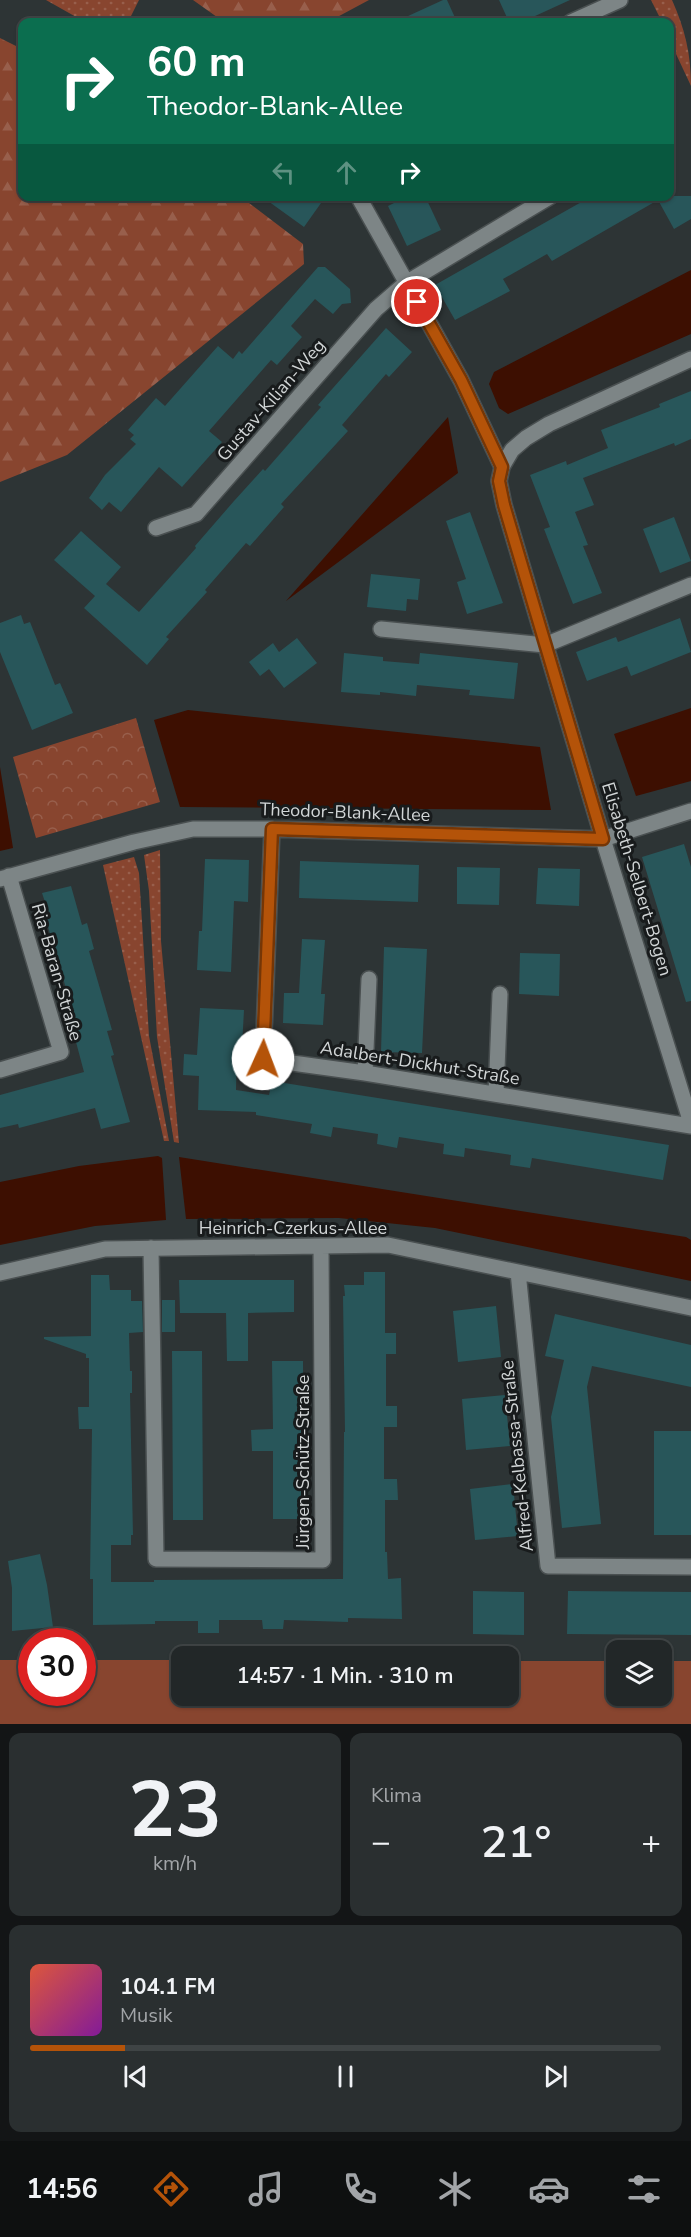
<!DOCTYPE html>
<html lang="de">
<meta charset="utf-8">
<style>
:root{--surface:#222728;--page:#2a2f30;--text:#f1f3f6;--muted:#a2a5a8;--line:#3f4445;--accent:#b45309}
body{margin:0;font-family:"Nunito Sans",sans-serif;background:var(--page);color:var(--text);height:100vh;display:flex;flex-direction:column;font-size:22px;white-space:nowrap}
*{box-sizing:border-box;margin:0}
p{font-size:20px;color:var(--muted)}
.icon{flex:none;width:33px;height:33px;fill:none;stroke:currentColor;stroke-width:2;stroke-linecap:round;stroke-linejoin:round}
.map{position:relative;height:1724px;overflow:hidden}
.side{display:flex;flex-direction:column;gap:9px;padding:9px;background:#131516;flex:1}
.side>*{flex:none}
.top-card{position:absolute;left:18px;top:18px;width:656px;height:183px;border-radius:12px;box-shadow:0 2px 4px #0004,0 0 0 2px var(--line);background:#0b6e4f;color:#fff;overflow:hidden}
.buttons{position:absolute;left:606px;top:1640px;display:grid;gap:12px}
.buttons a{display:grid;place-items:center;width:66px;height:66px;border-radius:12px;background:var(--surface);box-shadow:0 2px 4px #0004,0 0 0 2px var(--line);font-size:30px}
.speed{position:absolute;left:18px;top:1628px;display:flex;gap:12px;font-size:30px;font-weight:700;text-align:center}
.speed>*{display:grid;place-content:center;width:78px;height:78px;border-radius:50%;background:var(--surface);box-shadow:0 2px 4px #0004,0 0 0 2px var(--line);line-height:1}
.speed .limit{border:9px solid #d22;background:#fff;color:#111}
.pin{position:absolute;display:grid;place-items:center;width:51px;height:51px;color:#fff;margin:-26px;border:3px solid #fff;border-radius:50%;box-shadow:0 2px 6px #0007}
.me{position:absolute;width:66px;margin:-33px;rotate:2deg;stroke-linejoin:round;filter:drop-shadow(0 0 4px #0008)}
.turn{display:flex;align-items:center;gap:21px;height:126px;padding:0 30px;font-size:27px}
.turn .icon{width:78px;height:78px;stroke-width:2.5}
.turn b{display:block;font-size:42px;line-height:51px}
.lanes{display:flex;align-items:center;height:57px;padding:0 30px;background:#0003;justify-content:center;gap:30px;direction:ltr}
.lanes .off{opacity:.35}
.big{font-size:45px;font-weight:600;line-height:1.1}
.side .widget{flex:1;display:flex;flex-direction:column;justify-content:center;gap:9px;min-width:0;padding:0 21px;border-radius:12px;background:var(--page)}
.side .dial{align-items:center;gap:0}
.dial b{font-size:78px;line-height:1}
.song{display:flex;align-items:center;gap:18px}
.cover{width:72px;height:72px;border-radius:9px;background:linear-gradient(135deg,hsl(10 70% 55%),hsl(290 70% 35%))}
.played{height:6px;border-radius:3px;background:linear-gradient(90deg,var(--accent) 15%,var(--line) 15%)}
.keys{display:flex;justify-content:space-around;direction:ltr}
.heat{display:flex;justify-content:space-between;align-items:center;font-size:33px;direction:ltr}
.side .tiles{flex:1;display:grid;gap:9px;grid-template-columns:1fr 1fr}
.widget:last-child{grid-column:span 2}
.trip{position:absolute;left:171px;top:1646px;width:348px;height:60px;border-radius:12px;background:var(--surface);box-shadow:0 2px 4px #0004,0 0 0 2px var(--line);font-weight:600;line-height:60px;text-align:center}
.menu{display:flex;height:96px;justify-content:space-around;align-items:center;background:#0e1010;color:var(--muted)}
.menu .icon{width:42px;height:42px}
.menu .current{color:var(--accent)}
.menu b{font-size:27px;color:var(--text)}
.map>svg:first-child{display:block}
.grass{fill:url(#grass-dots)}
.forest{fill:url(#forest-firs)}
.park{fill:url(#park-crowns)}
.pitch{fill:#88452f}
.water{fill:#3d0f01}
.building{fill:#28565a}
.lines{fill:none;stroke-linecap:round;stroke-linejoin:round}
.minor-casing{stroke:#4a5051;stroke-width:18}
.minor{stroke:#7d8586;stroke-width:15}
.route-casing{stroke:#753606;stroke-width:15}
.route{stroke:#b45309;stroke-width:10}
.labels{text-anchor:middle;stroke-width:6;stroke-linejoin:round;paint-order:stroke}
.street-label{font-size:18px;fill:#d1d5d6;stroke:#181b1c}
</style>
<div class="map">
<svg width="691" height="1724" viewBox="0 0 691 1724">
<defs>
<pattern id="grass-dots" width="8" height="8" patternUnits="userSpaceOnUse" patternTransform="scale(1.5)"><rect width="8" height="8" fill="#88452f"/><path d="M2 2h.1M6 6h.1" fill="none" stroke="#985f4c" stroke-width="1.8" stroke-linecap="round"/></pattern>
<pattern id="forest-firs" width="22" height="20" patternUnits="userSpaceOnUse" patternTransform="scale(1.5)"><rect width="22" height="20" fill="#88452f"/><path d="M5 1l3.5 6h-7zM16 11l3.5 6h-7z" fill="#985f4c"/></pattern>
<pattern id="park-crowns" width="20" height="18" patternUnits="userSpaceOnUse" patternTransform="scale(1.5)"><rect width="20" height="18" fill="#88452f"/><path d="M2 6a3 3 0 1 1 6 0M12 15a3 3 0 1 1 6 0" fill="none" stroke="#985f4c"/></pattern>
</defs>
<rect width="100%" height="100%" fill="#2d3435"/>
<!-- grass -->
<path class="grass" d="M46,0H139L128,22H85Z
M651,0H672C685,29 691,54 691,86L669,39V22H662Z
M160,850L161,941L179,1143L174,1142L157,1037L149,891L144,855Z
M134,857L139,873L149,1036L169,1141H164L103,865Z"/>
<!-- forest -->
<path class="forest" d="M193,0H369L328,22H224Z
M0,38L22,49V196L241,197L303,244L304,264L67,455L0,482Z"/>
<!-- park -->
<path class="park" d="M136,718L160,802L36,838L13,757Z"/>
<!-- pitch -->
<path class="pitch" d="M0,1660H31L32,1692H82L83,1660H181L182,1695H508L509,1661H616V1695H662V1661H691V1724H0Z"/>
<!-- water -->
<path class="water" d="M691,270V334L508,414L499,408L489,384L494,372Z
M448,417L458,473L286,601Z
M691,708V781L636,796L614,734Z
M188,710L540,747L551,810L180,807L154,720Z
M0,767L13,848L0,851Z
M158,1156L162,1158L166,1220L95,1226L0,1245V1182L79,1166Z
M179,1157L686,1237L691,1240V1281L435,1228L339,1218L186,1219Z"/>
<!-- building -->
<path class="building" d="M443,0H447L457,22H395Z
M499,0H570L522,22H509Z
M261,196H326L304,227Z
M408,196H425L441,230L407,246L388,206Z
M592,196H691V219L674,229L658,200L552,261L547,254L503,279L510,291L455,320L435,285Z
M318,267H325L350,289L351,303L342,304L333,314L315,299L291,326L302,337L277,365L271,360L209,431L222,442L182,487L159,467L121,512L109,502L102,510L89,498L105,475L136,444L130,439L134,435L128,430L156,398L165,406L218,346L233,359L239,351L242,354Z
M386,328L412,352L389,377L386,374L342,425L348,431L281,504L284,507L250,546L246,543L205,590L207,592L166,637L169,639L147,665L84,608L95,596L54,560L81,531L121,567L106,584L139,612L196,548L195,546L234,501L263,469L265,471L321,407L318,405Z
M691,391V439L675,446L674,443L583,478L594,505L575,512L588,545L583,546L602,593L573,604L544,529L550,527L530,475L566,461L567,465L608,448L601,430L660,407L659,404Z
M470,512L503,603L467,614L457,582L466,579L446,521Z
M674,517L691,561L660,573L643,529Z
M371,574L420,579L418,600L407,599L406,611L367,607Z
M21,615L24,624L30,622L55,685L60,683L73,713L32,730L0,652V623Z
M680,618L691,652L631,676L627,666L587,681L576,652L616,637L618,642Z
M297,638L317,663L284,688L269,669L260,676L249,662L273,643L279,652Z
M344,653L383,657V661L419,664L420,653L518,663L514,699L469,695L470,690L417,685L416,696L380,692V695L341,692Z
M684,844L691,867V1001L686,1002L642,857Z
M205,859L249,860L248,902L234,901L231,972L197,970L199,931H202Z
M300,861L419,865L418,902L299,898Z
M457,867L500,868L499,905L457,904Z
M538,868L580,869L579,906L536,904Z
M71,886L82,925L87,923L94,949L89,951L112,1030L107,1031L114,1055L111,1056L130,1122L101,1129L95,1108L19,1128L18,1124L0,1128V1095L84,1072L72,1027L77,1026L41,903L45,902L42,893Z
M302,939L325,940L321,994H325L323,1025L283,1023L284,993H299Z
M384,947L427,949L422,1053L381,1052Z
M520,953L560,954L559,996L519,994Z
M200,1008L244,1010L242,1047H237L236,1090L269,1095L272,1081L669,1145L663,1180L532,1158L530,1168L510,1165L511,1155L465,1148L464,1157L443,1154L444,1144L399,1137L397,1148L377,1144L378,1134L333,1127L331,1137L310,1133L312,1124L256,1115V1112L198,1110L199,1076L183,1075L184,1054L197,1055Z
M364,1272H385V1333H396V1354H386V1406H397V1427H384V1479H397L398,1500H385V1552H387L388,1579L401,1578L402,1619L348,1618V1622L284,1620L283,1629H263L262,1620H219V1633H198V1621H155V1624L93,1625V1579H90L92,1429H79L78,1407H89V1358H86V1354L44,1339V1337L91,1336V1275H109L110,1290H131V1301H142L143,1332L129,1333L130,1371H132V1393H130L133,1535H131V1545H111V1582H154V1580L343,1579L344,1432H345L343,1296H345L344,1285H364Z
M179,1280H294V1312L248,1313V1361H227L226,1313H180Z
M162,1300H175V1332H162Z
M496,1306L501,1357L458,1362L453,1311Z
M555,1314L691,1345V1387L592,1366L587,1387L601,1524L562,1528L551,1417L564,1360L545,1356Z
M172,1351H202L203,1520H173Z
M272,1361H303L304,1519H273V1451H252L251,1430L273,1429Z
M505,1395L510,1446L466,1450L462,1399Z
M654,1431H691V1535H654Z
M513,1484L518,1536L475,1540L470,1489Z
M40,1554L47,1585L53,1627L12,1631V1588L8,1561Z
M473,1591L524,1592V1635L473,1634Z
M568,1591L691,1592V1635L567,1634Z"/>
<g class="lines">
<!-- minor casing -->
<g class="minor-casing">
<path id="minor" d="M571,22L620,0
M358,196L461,380L502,467
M691,359L549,424L526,438L512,450L502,467L499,481L504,505L603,839L691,1123
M156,528L196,514L376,309L406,283L551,196
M381,629L545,645L691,585
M272,829L263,1059L365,1073L691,1126
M0,879L134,842L193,829H272L603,839L691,811
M0,1070L61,1052L9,876
M365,1073L369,979
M496,1094L500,994
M151,1248L156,1559L323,1560L321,1246
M518,1272L548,1566L691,1567
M0,1273L105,1249L388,1245L691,1308"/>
</g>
<!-- minor -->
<use href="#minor" class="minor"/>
</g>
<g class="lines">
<!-- route casing -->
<g class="route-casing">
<path id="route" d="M263,1059L272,829L603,839L504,505L499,481L502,467L461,380L417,302"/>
</g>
<!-- route -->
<use href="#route" class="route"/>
</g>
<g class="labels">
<!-- street labels -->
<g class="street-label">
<text transform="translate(271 400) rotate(-49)" y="6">Gustav-Kilian-Weg</text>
<text transform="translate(345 812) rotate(2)" y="6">Theodor-Blank-Allee</text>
<text transform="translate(637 879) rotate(73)" y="6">Elisabeth-Selbert-Bogen</text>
<text transform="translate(57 972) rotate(74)" y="6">Ria-Baran-Straße</text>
<text transform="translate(420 1063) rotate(9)" y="6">Adalbert-Dickhut-Straße</text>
<text x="293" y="1234">Heinrich-Czerkus-Allee</text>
<text transform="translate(517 1456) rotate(-96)" y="6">Alfred-Kelbassa-Straße</text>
<text transform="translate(303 1462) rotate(-90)" y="6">Jürgen-Schütz-Straße</text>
</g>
</g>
</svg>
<div class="buttons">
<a><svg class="icon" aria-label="layers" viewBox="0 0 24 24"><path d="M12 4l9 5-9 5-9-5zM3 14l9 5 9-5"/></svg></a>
</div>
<div class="speed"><div class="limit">30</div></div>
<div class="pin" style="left:417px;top:302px;background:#d93025"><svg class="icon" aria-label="arrive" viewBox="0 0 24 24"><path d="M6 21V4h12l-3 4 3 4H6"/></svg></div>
<svg class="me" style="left:263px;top:1059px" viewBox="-20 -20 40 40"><circle r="19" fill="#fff"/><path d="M0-13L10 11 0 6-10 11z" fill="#b45309"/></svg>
<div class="trip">14:57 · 1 Min. · 310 m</div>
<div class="top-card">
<div class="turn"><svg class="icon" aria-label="right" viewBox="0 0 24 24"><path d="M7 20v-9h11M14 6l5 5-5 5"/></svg><div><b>60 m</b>Theodor-Blank-Allee</div></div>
<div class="lanes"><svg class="icon off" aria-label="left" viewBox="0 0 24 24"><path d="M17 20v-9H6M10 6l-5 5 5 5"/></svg><svg class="icon off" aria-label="ahead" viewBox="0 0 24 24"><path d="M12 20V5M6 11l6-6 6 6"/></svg><svg class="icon" aria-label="right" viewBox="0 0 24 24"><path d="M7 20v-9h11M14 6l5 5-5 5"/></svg></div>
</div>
</div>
<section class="side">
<div class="tiles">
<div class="widget dial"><b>23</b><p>km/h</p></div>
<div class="widget"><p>Klima</p>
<div class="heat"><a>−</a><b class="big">21°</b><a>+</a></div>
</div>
<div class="widget">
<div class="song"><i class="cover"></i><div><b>104.1 FM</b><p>Musik</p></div></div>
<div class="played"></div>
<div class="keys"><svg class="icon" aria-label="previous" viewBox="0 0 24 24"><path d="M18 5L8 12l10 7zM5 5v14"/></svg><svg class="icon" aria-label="pause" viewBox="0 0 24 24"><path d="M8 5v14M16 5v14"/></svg><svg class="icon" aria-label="next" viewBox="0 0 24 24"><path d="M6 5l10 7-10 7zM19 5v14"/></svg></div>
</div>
</div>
</section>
<nav class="menu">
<b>14:56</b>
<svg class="icon current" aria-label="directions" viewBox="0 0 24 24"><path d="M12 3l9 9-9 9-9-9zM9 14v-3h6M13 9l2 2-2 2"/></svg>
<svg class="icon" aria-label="music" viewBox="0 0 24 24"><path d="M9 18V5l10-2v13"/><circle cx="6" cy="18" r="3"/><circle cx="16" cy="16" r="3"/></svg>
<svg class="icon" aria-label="phone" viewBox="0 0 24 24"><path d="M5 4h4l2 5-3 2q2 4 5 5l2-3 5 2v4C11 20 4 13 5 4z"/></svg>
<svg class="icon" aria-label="climate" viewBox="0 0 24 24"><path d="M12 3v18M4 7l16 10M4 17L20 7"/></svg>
<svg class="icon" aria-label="car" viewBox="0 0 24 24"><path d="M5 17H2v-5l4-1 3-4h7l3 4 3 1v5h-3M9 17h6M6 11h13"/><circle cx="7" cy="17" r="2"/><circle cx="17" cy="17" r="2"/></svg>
<svg class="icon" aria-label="filters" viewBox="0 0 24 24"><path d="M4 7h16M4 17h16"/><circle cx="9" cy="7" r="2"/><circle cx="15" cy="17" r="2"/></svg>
</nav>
